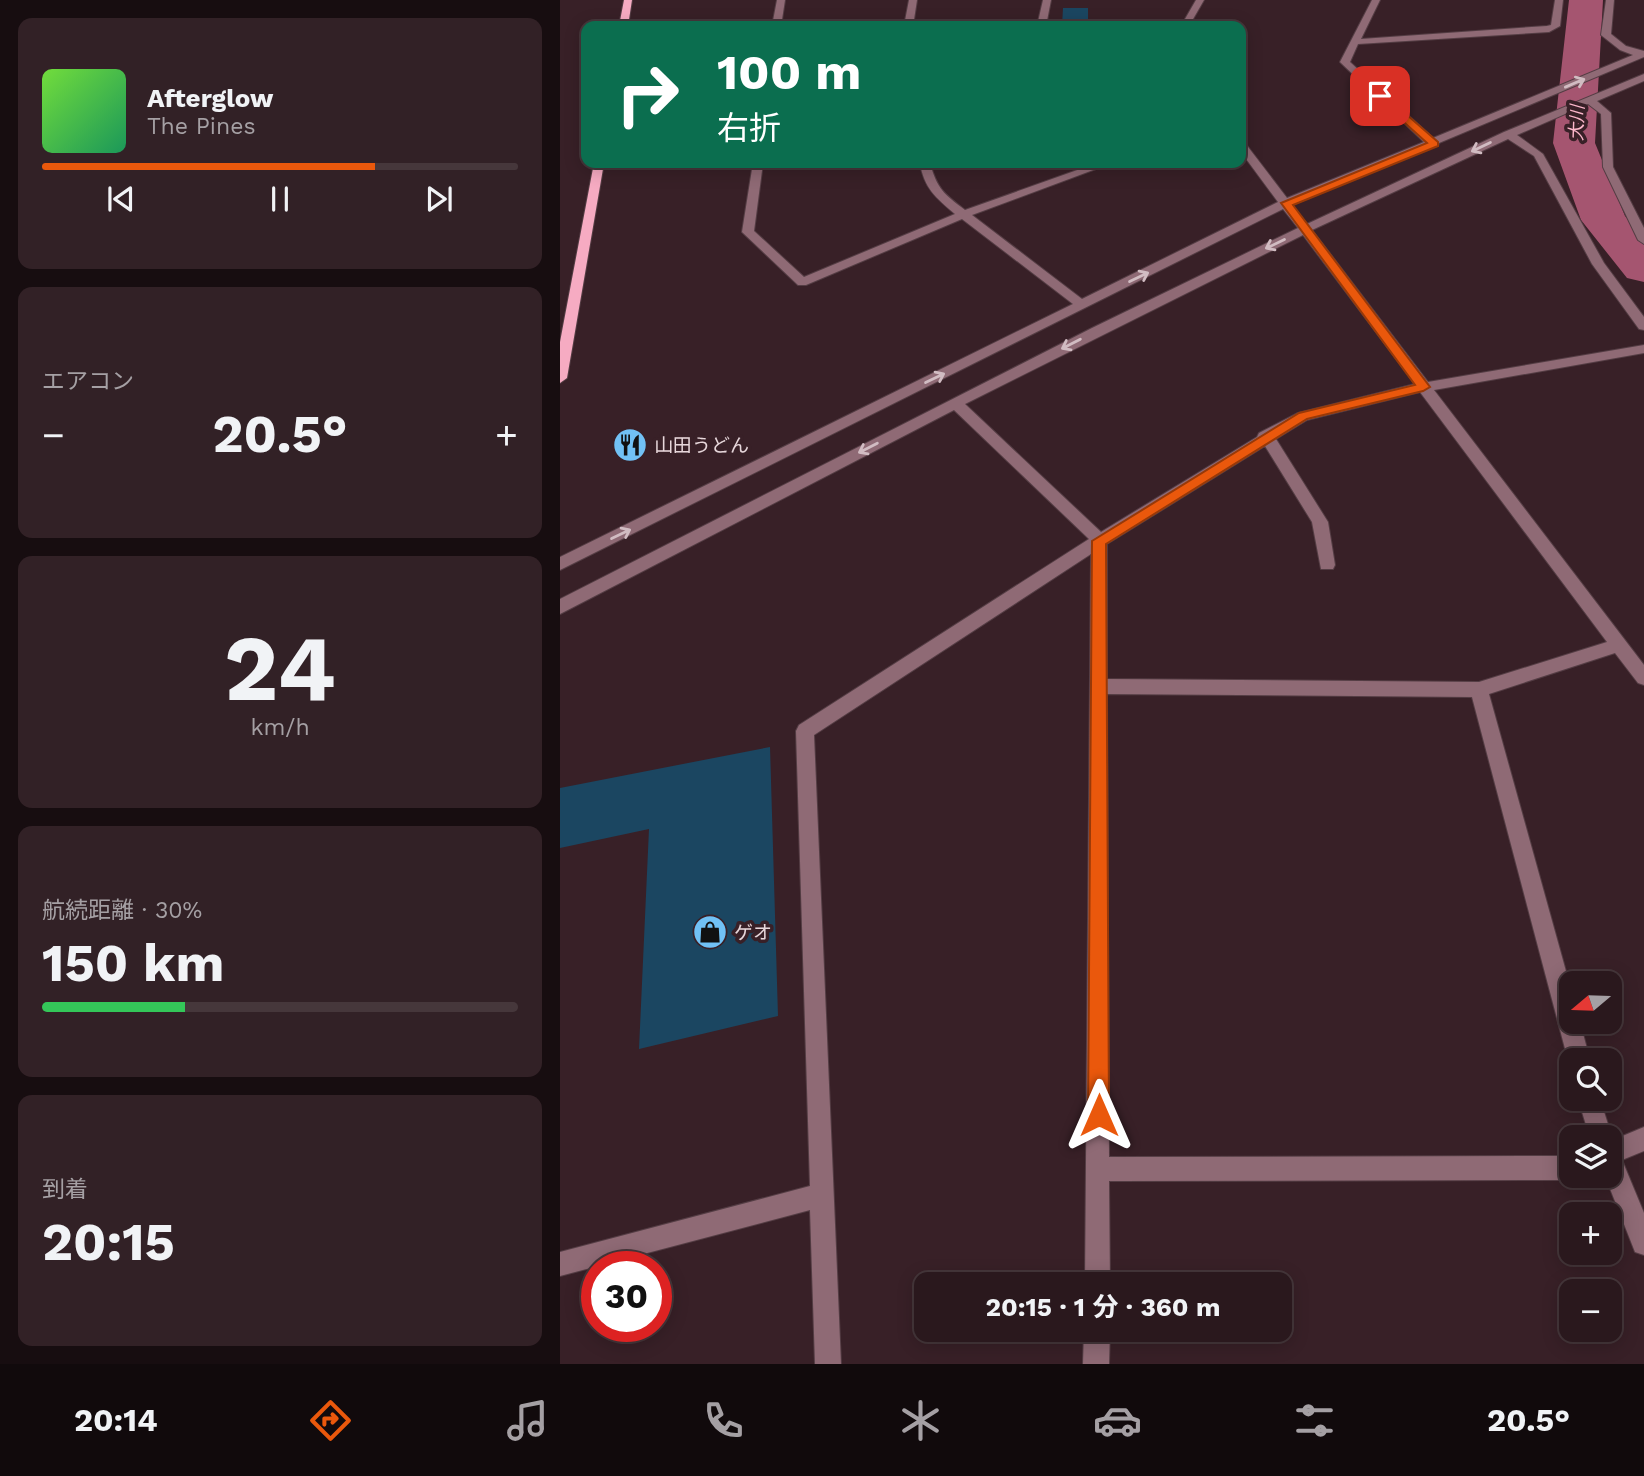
<!DOCTYPE html>
<html lang="ja">
<meta charset="utf-8">
<style>
:root{--surface:#2a181d;--page:#322126;--text:#f1f3f6;--muted:#a5a0a4;--line:#46373b;--accent:#ea580c}
body{margin:0;font-family:"Work Sans","Noto Sans JP",sans-serif;background:var(--page);color:var(--text);height:100vh;display:flex;flex-direction:column;font-size:26px;white-space:nowrap}
*{box-sizing:border-box;margin:0}
p{font-size:23px;color:var(--muted)}
.icon{flex:none;width:38px;height:38px;fill:none;stroke:currentColor;stroke-width:2;stroke-linecap:round;stroke-linejoin:round}
.map{position:relative;flex:1;overflow:hidden}
.panel{display:flex;flex-direction:column;gap:18px;padding:18px;background:#170d10;width:560px}
.panel>*{flex:none}
.hud{position:absolute;left:21px;top:21px;width:665px;height:147px;border-radius:14px;box-shadow:0 4px 18px #0003,0 0 0 2px var(--line);background:#0b6e4f;color:#fff;overflow:hidden}
.needle{width:46px;rotate:251deg}
.controls{position:absolute;left:999px;top:971px;display:grid;gap:14px}
.controls a{display:grid;place-items:center;width:63px;height:63px;border-radius:14px;background:var(--surface);box-shadow:0 4px 18px #0003,0 0 0 2px var(--line);font-size:35px}
.speed{position:absolute;left:21px;top:1251px;display:flex;gap:14px;font-size:35px;font-weight:700;text-align:center}
.speed>*{display:grid;place-content:center;width:91px;height:91px;border-radius:50%;background:var(--surface);box-shadow:0 4px 18px #0003,0 0 0 2px var(--line);line-height:1}
.speed .limit{border:10px solid #d22;background:#fff;color:#111}
.pin{position:absolute;display:grid;place-items:center;width:60px;height:60px;color:#fff;margin:-30px;border-radius:14px;box-shadow:0 4px 10px #0006}
.me{position:absolute;width:77px;margin:-38px;rotate:0deg;stroke-linejoin:round;filter:drop-shadow(0 0 5px #0008)}
.turn{display:flex;align-items:center;gap:24px;height:147px;padding:0 21px;font-size:32px}
.turn .icon{width:91px;height:91px;stroke-width:2.5}
.turn b{display:block;font-size:49px;line-height:60px}
.big{font-size:52px;font-weight:700;line-height:1.1}
.panel .tile{flex:1;display:flex;flex-direction:column;justify-content:center;gap:10px;min-width:0;padding:0 24px;border-radius:14px;background:var(--page)}
.panel .dial{align-items:center;gap:0}
.dial b{font-size:91px;line-height:1}
.song{display:flex;align-items:center;gap:21px}
.cover{width:84px;height:84px;border-radius:10px;background:linear-gradient(135deg,hsl(100 70% 55%),hsl(150 70% 35%))}
.played{height:7px;border-radius:4px;background:linear-gradient(90deg,var(--accent) 70%,var(--line) 70%)}
.keys{display:flex;justify-content:space-around;direction:ltr}
.heat{display:flex;justify-content:space-between;align-items:center;font-size:38px;direction:ltr}
.charge{height:10px;border-radius:5px;background:linear-gradient(90deg,#34c759 30%,var(--line) 0)}
.trip{position:absolute;left:354px;top:1272px;width:378px;height:70px;border-radius:14px;background:var(--surface);box-shadow:0 4px 18px #0003,0 0 0 2px var(--line);font-weight:700;line-height:70px;text-align:center}
.menu{display:flex;height:112px;justify-content:space-around;align-items:center;background:#110a0c;color:var(--muted)}
.menu .icon{width:49px;height:49px}
.menu .current{color:var(--accent)}
.menu b{font-size:32px;color:var(--text)}
main{display:flex;flex:1;min-height:0}
.map>svg:first-child{display:block}
.lines{fill:none;stroke-linecap:round;stroke-linejoin:round}
.river{fill:#a55570;fill-rule:evenodd}
.building{fill:#1b4661}
.minor-casing{stroke:#543d44;stroke-width:2}
.major-casing{stroke:#543d44;stroke-width:2}
.minor{fill:#8f6a75;fill-rule:evenodd}
.major{fill:#f6abc2;fill-rule:evenodd}
.oneway{stroke:#d1bcc2}
.route{fill:#ea580c;stroke:#983908;stroke-width:2}
.labels{text-anchor:middle;stroke-width:7;stroke-linejoin:round;paint-order:stroke}
.far-water-label{font-size:18px;font-style:italic;fill:#fcb7cb;stroke:#382027}
.poi-label{font-size:19px;fill:#e7d7db;stroke:#382027;text-anchor:start}
</style>
<main>
<section class="panel">
<div class="tile">
<div class="song"><i class="cover"></i><div><b>Afterglow</b><p>The Pines</p></div></div>
<div class="played"></div>
<div class="keys"><svg class="icon" aria-label="previous" viewBox="0 0 24 24"><path d="M18 5L8 12l10 7zM5 5v14"/></svg><svg class="icon" aria-label="pause" viewBox="0 0 24 24"><path d="M8 5v14M16 5v14"/></svg><svg class="icon" aria-label="next" viewBox="0 0 24 24"><path d="M6 5l10 7-10 7zM19 5v14"/></svg></div>
</div>
<div class="tile"><p>エアコン</p>
<div class="heat"><a>−</a><b class="big">20.5°</b><a>+</a></div>
</div>
<div class="tile dial"><b>24</b><p>km/h</p></div>
<div class="tile"><p>航続距離 · 30%</p><b class="big">150 km</b><div class="charge"></div></div>
<div class="tile"><p>到着</p><b class="big">20:15</b></div>
</section>
<div class="map">
<svg width="1084" height="1364" viewBox="0 0 1084 1364">
<rect width="100%" height="100%" fill="#382027"/>
<g class="lines">
<!-- river -->
<path class="river" d="M1009,0H1043L1035,143L1065,216L1084,238V282L1067,278L1021,220L993,143Z"/>
</g>
<!-- building -->
<path class="building" d="M503,8H528V26H502Z
M210,747L218,1016L79,1049L89,829L0,848V788Z"/>
<g class="lines">
<!-- minor casing -->
<g class="minor-casing">
<path id="minor" d="M217,0H225L221,26H212Z
M349,0H357L353,26H344Z
M483,0H491L486,26H477Z
M636,0H644L629,26H621Z
M812,0H820L801,39L987,26L991,25L995,0H1003L1000,26L989,32L798,44L790,62L873,138L1073,55L1060,50L1041,35L1046,0H1054L1051,34L1066,46L1084,51V57L879,143L878,146H871L732,205L747,224L944,132L1084,74V81L1037,101L1051,113L1053,167L1084,228V244L1078,240L1043,167L1041,114L1028,104L957,135L983,154L1044,263L1084,317V330L1079,329L1032,264L974,156L948,139L752,230L868,382L1084,345V353L874,390L1084,665V685L1078,683L1055,653L929,694L1012,993V1022H1020L1030,1060H1012V1068L1008,1060L912,697L547,694L549,1157L1012,1156V1176H1020L1012,1180L549,1181L550,1284H525L531,554L254,735L281,1364H255L250,1210L0,1276V1252L250,1186L236,731L239,725L529,539L394,410L0,614V599L532,328L738,228L723,209L0,570V557L513,304L402,219L246,285H238L182,232L193,163H203L194,231L244,277L395,214C376,198 364,188 360,163H370C377,189 384,194 405,210L537,163H552L412,215L522,299L718,202L681,152V142L685,143L727,198L864,142L780,62ZM743,235L855,384L738,413L699,433L697,437L541,532L405,404ZM860,392L1047,642L919,682L547,679V544L705,446L752,522L761,569H773L775,565L768,522L716,439L747,420Z
M1018,1099H1040L1053,1140L1084,1127V1151L1062,1160L1084,1213V1255L1075,1252L1045,1176H1050V1138H1030Z
M524,1330H550L549,1364H523Z"/>
</g>
<!-- major casing -->
<g class="major-casing">
<path id="major" d="M64,0H72L68,26H59Z
M34,163H44L7,378L0,383V342Z"/>
</g>
<!-- minor -->
<use href="#minor" class="minor"/>
<!-- major -->
<use href="#major" class="major"/>
</g>
<!-- one-way arrows -->
<defs><path id="oneway-shaft" d="M-6 0H5M1.5-3L5.5 0L1.5 3" fill="none" stroke-width="1.6" stroke-linecap="round" stroke-linejoin="round" transform="scale(1.75)"/></defs>
<g class="oneway">
<use href="#oneway-shaft" transform="translate(1015 83) rotate(-23)"/>
<use href="#oneway-shaft" transform="translate(921 147) rotate(154)"/>
<use href="#oneway-shaft" transform="translate(715 244) rotate(154)"/>
<use href="#oneway-shaft" transform="translate(579 277) rotate(-26)"/>
<use href="#oneway-shaft" transform="translate(511 344) rotate(153)"/>
<use href="#oneway-shaft" transform="translate(375 378) rotate(-26)"/>
<use href="#oneway-shaft" transform="translate(308 448) rotate(153)"/>
<use href="#oneway-shaft" transform="translate(61 534) rotate(-26)"/>
</g>
<!-- route -->
<path class="route" d="M817,94H823L878,142V146L733,205L870,387L863,391L747,419L546,544L549,1115L546,1123L539,1126L531,1123L528,1115L532,541L739,413L855,385L721,203L867,143L817,98Z"/>
<!-- icons -->
<defs>
<g id="restaurant-disc" transform="scale(1.75)"><circle r="9.5" fill="#71c1f5" stroke="#382027"/><path d="M-5-6h1v4h1v-4h1v4h1v-4h1v5L-1.5 .5V6h-2V.5L-5-1ZM5-6V6H3V1.5H1.5Q1.5-4 5-6Z" fill="#111"/></g>
<g id="shop-disc" transform="scale(1.75)"><circle r="9.5" fill="#71c1f5" stroke="#382027"/><path d="M-5-2.5h2.3a2.7 3.5 0 0 1 5.4 0H5L5.5 6h-11ZM-1.5-2.5h3a1.5 2.3 0 0 0-3 0Z" fill="#111"/></g>
</defs>
<g fill-rule="evenodd">
<use href="#restaurant-disc" x="70" y="445"/>
<use href="#shop-disc" x="150" y="932"/>
</g>
<g class="labels">
<!-- far-water labels -->
<g class="far-water-label">
<text transform="translate(1017 123) rotate(-88)" y="6">大川</text>
</g>
<!-- poi labels -->
<g class="poi-label">
<text x="94" y="452">山田うどん</text>
<text x="174" y="939">ゲオ</text>
</g>
</g>
</svg>
<div class="controls">
<a><svg class="needle" viewBox="-14 -14 28 28"><path d="M0-13l5 13h-10z" fill="#e53935"/><path d="M0 13l5-13h-10z" fill="#a5a0a4"/></svg></a>
<a><svg class="icon" aria-label="search" viewBox="0 0 24 24"><circle cx="10" cy="10" r="6"/><path d="M15 15l6 6"/></svg></a>
<a><svg class="icon" aria-label="layers" viewBox="0 0 24 24"><path d="M12 4l9 5-9 5-9-5zM3 14l9 5 9-5"/></svg></a>
<a>+</a>
<a>−</a>
</div>
<div class="speed"><div class="limit">30</div></div>
<div class="pin" style="left:820px;top:96px;background:#d93025"><svg class="icon" aria-label="arrive" viewBox="0 0 24 24"><path d="M6 21V4h12l-3 4 3 4H6"/></svg></div>
<svg class="me" style="left:539px;top:1115px" viewBox="-20 -20 40 40"><path d="M0-17L14 15 0 8-14 15z" fill="#ea580c" stroke="#fff" stroke-width="4"/></svg>
<div class="trip">20:15 · 1 分 · 360 m</div>
<div class="hud">
<div class="turn"><svg class="icon" aria-label="right" viewBox="0 0 24 24"><path d="M7 20v-9h11M14 6l5 5-5 5"/></svg><div><b>100 m</b>右折</div></div>
</div>
</div>
</main>
<nav class="menu">
<b>20:14</b>
<svg class="icon current" aria-label="directions" viewBox="0 0 24 24"><path d="M12 3l9 9-9 9-9-9zM9 14v-3h6M13 9l2 2-2 2"/></svg>
<svg class="icon" aria-label="music" viewBox="0 0 24 24"><path d="M9 18V5l10-2v13"/><circle cx="6" cy="18" r="3"/><circle cx="16" cy="16" r="3"/></svg>
<svg class="icon" aria-label="phone" viewBox="0 0 24 24"><path d="M5 4h4l2 5-3 2q2 4 5 5l2-3 5 2v4C11 20 4 13 5 4z"/></svg>
<svg class="icon" aria-label="climate" viewBox="0 0 24 24"><path d="M12 3v18M4 7l16 10M4 17L20 7"/></svg>
<svg class="icon" aria-label="car" viewBox="0 0 24 24"><path d="M5 17H2v-5l4-1 3-4h7l3 4 3 1v5h-3M9 17h6M6 11h13"/><circle cx="7" cy="17" r="2"/><circle cx="17" cy="17" r="2"/></svg>
<svg class="icon" aria-label="filters" viewBox="0 0 24 24"><path d="M4 7h16M4 17h16"/><circle cx="9" cy="7" r="2"/><circle cx="15" cy="17" r="2"/></svg>
<b>20.5°</b>
</nav>
